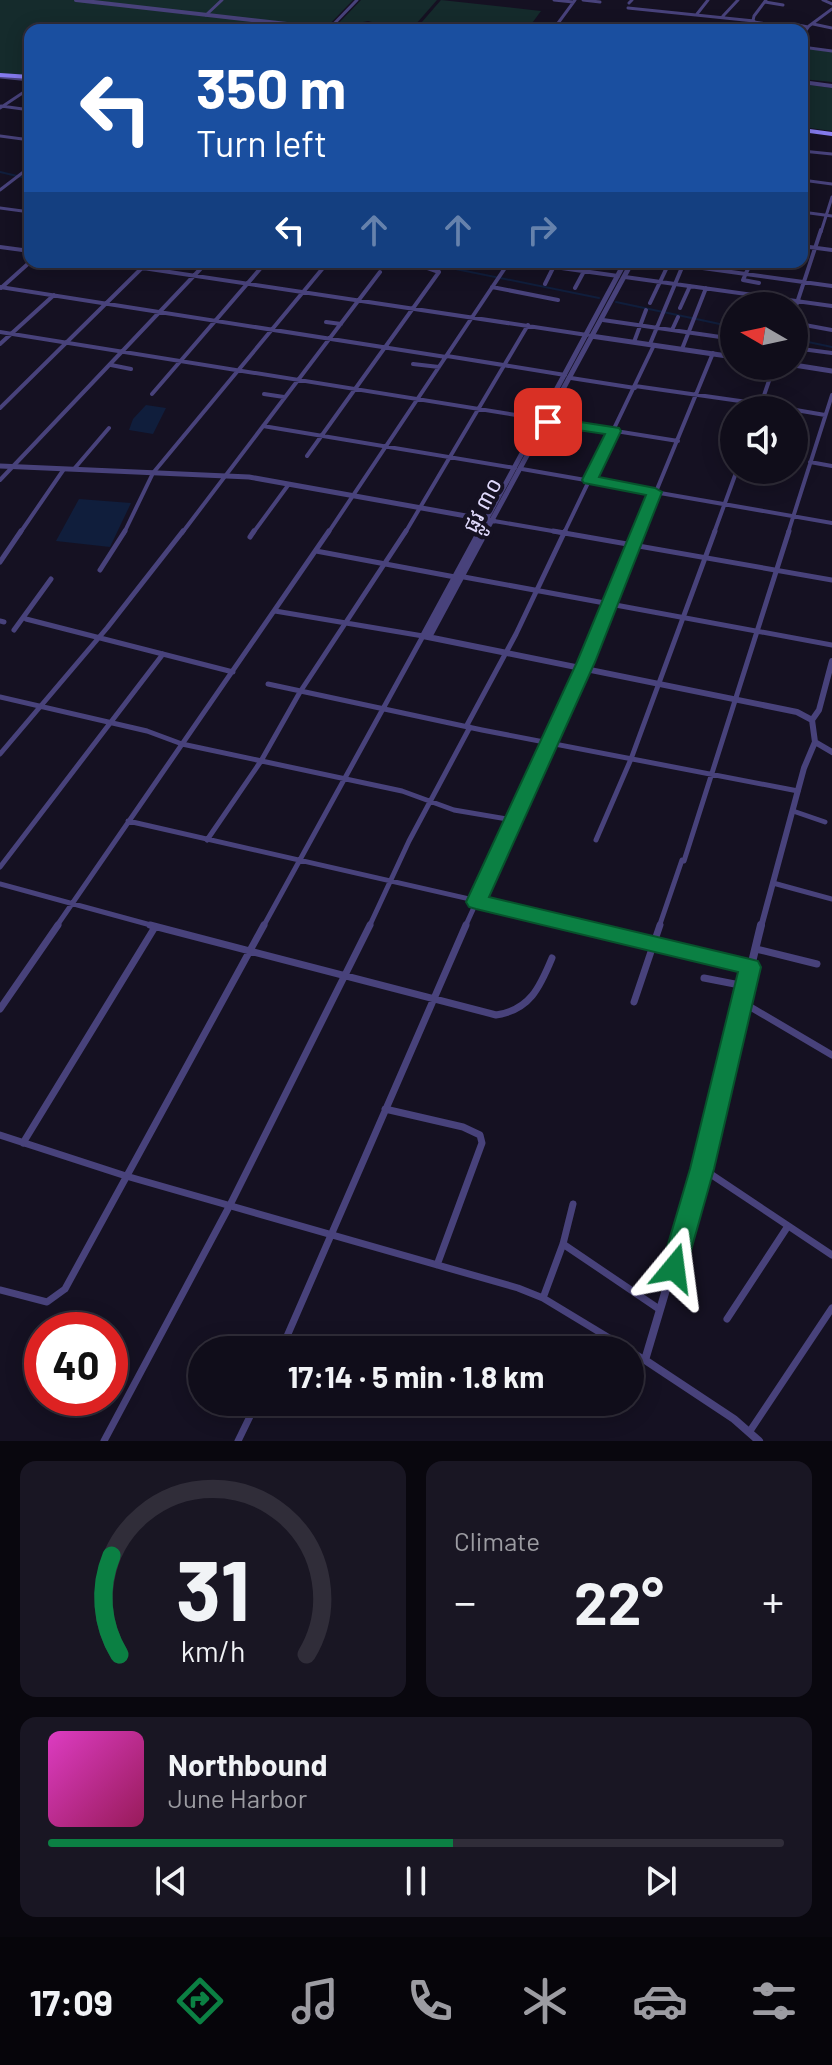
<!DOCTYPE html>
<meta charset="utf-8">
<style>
:root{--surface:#100d1a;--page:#191623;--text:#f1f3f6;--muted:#9c9ca2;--line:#302d39;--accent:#0b8043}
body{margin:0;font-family:Barlow,"Noto Sans Khmer",sans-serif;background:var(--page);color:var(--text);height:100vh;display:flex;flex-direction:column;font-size:30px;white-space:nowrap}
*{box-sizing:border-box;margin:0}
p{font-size:26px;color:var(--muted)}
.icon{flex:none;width:44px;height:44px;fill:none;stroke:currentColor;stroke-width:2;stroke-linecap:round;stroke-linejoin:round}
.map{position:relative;height:1441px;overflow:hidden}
.sheet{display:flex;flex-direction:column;gap:20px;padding:20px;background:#09070e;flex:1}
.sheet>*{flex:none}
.guide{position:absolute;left:24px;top:24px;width:784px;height:244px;border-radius:16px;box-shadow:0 4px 20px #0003,0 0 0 2px var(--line);background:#1a4fa0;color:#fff;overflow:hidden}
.needle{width:52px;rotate:279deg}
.tools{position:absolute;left:720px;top:292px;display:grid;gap:16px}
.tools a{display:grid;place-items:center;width:88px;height:88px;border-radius:50%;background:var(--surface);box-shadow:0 4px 20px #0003,0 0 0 2px var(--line);font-size:40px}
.speed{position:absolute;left:24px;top:1312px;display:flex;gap:16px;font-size:40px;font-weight:700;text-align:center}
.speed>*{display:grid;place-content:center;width:104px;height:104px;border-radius:50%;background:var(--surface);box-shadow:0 4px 20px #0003,0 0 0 2px var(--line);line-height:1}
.speed .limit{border:12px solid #d22;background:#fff;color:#111}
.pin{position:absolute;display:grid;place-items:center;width:68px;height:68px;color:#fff;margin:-34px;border-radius:16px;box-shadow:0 4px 12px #0006}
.me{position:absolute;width:88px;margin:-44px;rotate:16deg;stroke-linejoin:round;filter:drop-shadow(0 0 6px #0008)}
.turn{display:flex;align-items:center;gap:28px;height:168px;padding:0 40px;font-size:36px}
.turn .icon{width:104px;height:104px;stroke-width:2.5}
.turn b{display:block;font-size:56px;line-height:68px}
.lanes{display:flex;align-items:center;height:76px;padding:0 40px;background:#0003;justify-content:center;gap:40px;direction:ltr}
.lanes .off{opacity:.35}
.big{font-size:60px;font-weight:700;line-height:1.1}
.sheet .tile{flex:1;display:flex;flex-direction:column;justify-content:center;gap:12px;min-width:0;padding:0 28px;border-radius:16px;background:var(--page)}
.sheet .dial{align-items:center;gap:0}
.dial svg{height:208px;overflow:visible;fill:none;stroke:var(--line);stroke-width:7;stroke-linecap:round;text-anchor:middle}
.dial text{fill:var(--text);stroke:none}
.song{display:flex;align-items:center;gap:24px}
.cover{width:96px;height:96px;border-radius:12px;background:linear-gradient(135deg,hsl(310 70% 55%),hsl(330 70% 35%))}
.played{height:8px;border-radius:4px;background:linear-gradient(90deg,var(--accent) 55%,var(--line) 55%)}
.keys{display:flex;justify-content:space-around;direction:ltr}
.heat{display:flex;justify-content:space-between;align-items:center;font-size:44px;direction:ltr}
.sheet .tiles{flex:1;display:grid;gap:20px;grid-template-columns:1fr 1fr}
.tile:last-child{grid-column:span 2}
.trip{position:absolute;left:188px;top:1336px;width:456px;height:80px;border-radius:40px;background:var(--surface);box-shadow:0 4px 20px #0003,0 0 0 2px var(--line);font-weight:700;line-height:80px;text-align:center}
.menu{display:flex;height:128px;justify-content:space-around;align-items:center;background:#06050a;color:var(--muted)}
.menu .icon{width:56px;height:56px}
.menu .selected{color:var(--accent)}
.menu b{font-size:36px;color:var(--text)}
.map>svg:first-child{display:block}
.green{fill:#152b2c}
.water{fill:#101e3c}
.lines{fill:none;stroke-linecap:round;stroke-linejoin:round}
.stream{stroke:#101e3c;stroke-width:2}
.minor-far3{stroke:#48427b;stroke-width:3}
.minor-far2{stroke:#48427b;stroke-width:4}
.minor-far1{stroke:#48427b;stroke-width:5}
.minor{stroke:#48427b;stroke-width:7}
.tertiary-far3{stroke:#48427b;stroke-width:4}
.tertiary-far2{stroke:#48427b;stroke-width:5}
.tertiary-far1{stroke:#48427b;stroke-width:6}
.tertiary{stroke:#48427b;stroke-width:8}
.secondary{stroke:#857bee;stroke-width:4}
.route{fill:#0b8043;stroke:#07532c;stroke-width:2}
.labels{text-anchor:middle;stroke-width:8;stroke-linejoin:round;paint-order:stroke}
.street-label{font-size:22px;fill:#ded8fa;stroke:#151122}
</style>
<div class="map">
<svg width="832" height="1441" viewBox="0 0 832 1441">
<rect width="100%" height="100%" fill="#151122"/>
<!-- green -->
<path class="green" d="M0,0H353L324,30H30V77L0,75Z
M361,0H437L416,24L399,29L368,21L334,28Z
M441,0L541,11L527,30H415Z
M802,48L832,52V82L802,79Z
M802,84L832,88V131L802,127Z"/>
<!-- water -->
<path class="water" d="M146,405L166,408L153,434L129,430L133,419Z
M79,499L131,503L110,547L56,541Z"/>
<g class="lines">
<!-- stream -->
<path class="stream" d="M0,172L30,179
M421,262L599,298
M616,302L734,327
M794,339L832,347"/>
<!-- minor-far3 -->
<path class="minor-far3" d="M554,0L573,2
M583,0L600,2
M823,0L832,4
M765,2L783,5
M629,3L632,0
M628,8L754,21
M697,14L708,0
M206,15L222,0
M723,16L738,0
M754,22L787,27
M793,24L808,27
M813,24L832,28
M329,29L357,0
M553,30L575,0
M751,30L754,16L766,0
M802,36L809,26L832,9
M802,47L832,51
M0,77L30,80
M1,106L30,110
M0,108L30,88
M0,136L30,140
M802,151L832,154
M802,180L832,184
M0,190L30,167
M0,208L30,212
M802,212L832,216
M821,232L832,197"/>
<!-- minor-far2 -->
<path class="minor-far2" d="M802,246L832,250
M0,247L30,251
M103,262L587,335
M519,262L618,276
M659,262L832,286
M751,262L743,280L759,283
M625,277L832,306
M545,284L556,262
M0,287L446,357
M492,287L558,300
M1,288L30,262
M575,288L589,262
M650,303L669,263
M680,308L690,286
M794,312L821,230
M603,320L734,339
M326,322L341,324
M794,323L832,330
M672,330L678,317
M0,332L678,441
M634,342L646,310
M0,344L54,295
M650,344L683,265
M794,348L832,353
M682,349L706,288
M447,356L565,375
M413,364L439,367
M111,365L131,369
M571,378L635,388
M635,386L761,404
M152,394L266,262
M264,394L284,397
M0,408L148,262
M790,409L825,415
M759,410L774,366
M263,426L515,468
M307,456L439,272L422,266
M810,462L832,466
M74,469L109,428
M522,469L832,523
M0,480L207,262
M494,521L564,533
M20,533L64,469
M124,533L153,473L328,262
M182,533L380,272
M253,533L289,484
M328,533L509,262
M405,533L528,325
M564,533L654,345
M639,533L713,353
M714,533L737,470
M788,533L832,395"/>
<!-- minor-far1 -->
<path class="minor-far1" d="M553,531L832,580
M250,537L254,531
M316,551L455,577
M0,562L21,531
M100,570L125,531
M464,577L832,645
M26,619L233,672
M0,621L4,622
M14,630L51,579
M268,684L482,730L798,791
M0,697L147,731L182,744L402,791L454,810L513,820
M467,725L516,634L565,531
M0,754L107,628L183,531
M793,811L825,822
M128,821L592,927
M207,840L261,761L300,692L406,531
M596,840L631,759L715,531
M684,861L789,531
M0,867L163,654
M773,883L832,899
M0,884L158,927
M56,927L329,531
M263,927L423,636L275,611
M369,927L409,841L470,727
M465,927L586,662L640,531
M659,927L682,860"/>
<!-- minor -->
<path class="minor" d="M150,925L496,1015C530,1010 540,987 552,958
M584,925L750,967
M756,949L817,964
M704,978L745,986
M634,1002L660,925
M742,1002L832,1055
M0,1009L58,925
M385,1109L463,1127L480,1135L482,1143L437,1265
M0,1135L126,1176L518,1288L543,1298L629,1350
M23,1143L155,927
M703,1169L832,1255
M563,1244L659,1309
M0,1290L47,1302L65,1289L264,925
M543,1298L563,1244L573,1204
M727,1319L788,1226
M281,1350L466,925
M630,1351L645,1360
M750,1431L832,1308
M104,1441L230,1205L370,925
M238,1441L257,1402"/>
<!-- tertiary-far3 -->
<path class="tertiary-far3" d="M76,0L340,30
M802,82L832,86"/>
<!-- tertiary-far2 -->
<path class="tertiary-far2" d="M591,336L734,357
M794,365L832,371
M0,466L249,477L494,521
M479,533L625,262
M485,533L632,262"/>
<!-- tertiary-far1 -->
<path class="tertiary-far1" d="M480,531L423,636L797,712L812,720L815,742L832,752
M429,637L486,531
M812,720L819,710L832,661
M761,927L804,768L815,742"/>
<!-- tertiary -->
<path class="tertiary" d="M759,1441L734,1419L645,1360L702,1169L761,925"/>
<!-- secondary -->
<path class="secondary" d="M0,75L30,77
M802,130L832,134"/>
</g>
<!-- route -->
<path class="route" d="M548,417L619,428L621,431L599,477L655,488L662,492L595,662L489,897L750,959L758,961L761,967L714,1169L686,1268L682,1276L674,1279L665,1276L661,1268L690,1169L738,972L476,909L469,907L466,902L577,662L646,495L584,483L582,480L605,434L543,425V419Z"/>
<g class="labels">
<!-- street labels -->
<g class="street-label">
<text transform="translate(482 505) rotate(-62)" y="8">ផ្លូវ ៣០</text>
</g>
</g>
</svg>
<div class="tools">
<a><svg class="needle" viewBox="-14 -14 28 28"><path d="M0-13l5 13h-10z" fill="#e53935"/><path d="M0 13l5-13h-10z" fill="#9c9ca2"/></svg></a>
<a><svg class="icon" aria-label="sound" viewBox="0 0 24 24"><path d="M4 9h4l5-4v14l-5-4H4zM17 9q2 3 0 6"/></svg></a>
</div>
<div class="speed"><div class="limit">40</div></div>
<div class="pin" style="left:548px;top:422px;background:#d93025"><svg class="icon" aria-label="arrive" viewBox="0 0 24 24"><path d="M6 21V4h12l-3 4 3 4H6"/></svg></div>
<svg class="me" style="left:674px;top:1268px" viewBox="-20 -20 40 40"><path d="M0-17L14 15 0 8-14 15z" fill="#0b8043" stroke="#fff" stroke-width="4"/></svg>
<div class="trip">17:14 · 5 min · 1.8 km</div>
<div class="guide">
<div class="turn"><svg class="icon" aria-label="left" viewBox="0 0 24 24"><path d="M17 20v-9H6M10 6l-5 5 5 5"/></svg><div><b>350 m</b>Turn left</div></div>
<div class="lanes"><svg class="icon" aria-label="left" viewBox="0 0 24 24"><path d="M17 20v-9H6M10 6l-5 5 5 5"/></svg><svg class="icon off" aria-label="ahead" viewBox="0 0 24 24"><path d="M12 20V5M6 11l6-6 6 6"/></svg><svg class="icon off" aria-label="ahead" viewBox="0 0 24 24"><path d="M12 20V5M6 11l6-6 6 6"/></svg><svg class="icon off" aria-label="right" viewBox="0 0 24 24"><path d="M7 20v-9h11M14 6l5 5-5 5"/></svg></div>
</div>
</div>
<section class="sheet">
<div class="tiles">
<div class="tile dial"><svg viewBox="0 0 100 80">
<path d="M14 69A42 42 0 1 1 86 69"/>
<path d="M14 69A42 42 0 0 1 11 31" stroke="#0b8043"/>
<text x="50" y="56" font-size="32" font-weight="700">31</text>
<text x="50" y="72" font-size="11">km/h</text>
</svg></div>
<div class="tile"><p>Climate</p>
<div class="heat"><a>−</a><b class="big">22°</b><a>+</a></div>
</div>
<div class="tile">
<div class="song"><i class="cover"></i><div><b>Northbound</b><p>June Harbor</p></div></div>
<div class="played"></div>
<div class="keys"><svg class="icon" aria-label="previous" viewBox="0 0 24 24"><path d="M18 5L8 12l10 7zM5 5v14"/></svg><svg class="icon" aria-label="pause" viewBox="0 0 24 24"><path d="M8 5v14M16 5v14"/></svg><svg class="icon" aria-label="next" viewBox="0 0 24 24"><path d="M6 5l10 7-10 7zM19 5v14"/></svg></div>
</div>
</div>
</section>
<nav class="menu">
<b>17:09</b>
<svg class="icon selected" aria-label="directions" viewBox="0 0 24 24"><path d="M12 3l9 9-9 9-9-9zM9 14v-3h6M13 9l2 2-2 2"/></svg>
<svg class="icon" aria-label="music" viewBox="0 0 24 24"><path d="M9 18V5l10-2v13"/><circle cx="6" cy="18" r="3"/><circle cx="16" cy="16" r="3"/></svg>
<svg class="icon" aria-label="phone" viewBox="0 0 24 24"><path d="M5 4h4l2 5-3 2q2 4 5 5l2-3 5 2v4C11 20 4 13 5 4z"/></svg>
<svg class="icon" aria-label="climate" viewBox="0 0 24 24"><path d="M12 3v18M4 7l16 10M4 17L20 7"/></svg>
<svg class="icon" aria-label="car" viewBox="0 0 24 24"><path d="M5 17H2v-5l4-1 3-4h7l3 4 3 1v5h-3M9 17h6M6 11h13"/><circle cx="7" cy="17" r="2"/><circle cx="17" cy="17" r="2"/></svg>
<svg class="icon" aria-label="filters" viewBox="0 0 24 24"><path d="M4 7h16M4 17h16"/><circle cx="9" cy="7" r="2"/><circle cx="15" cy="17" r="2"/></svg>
</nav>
